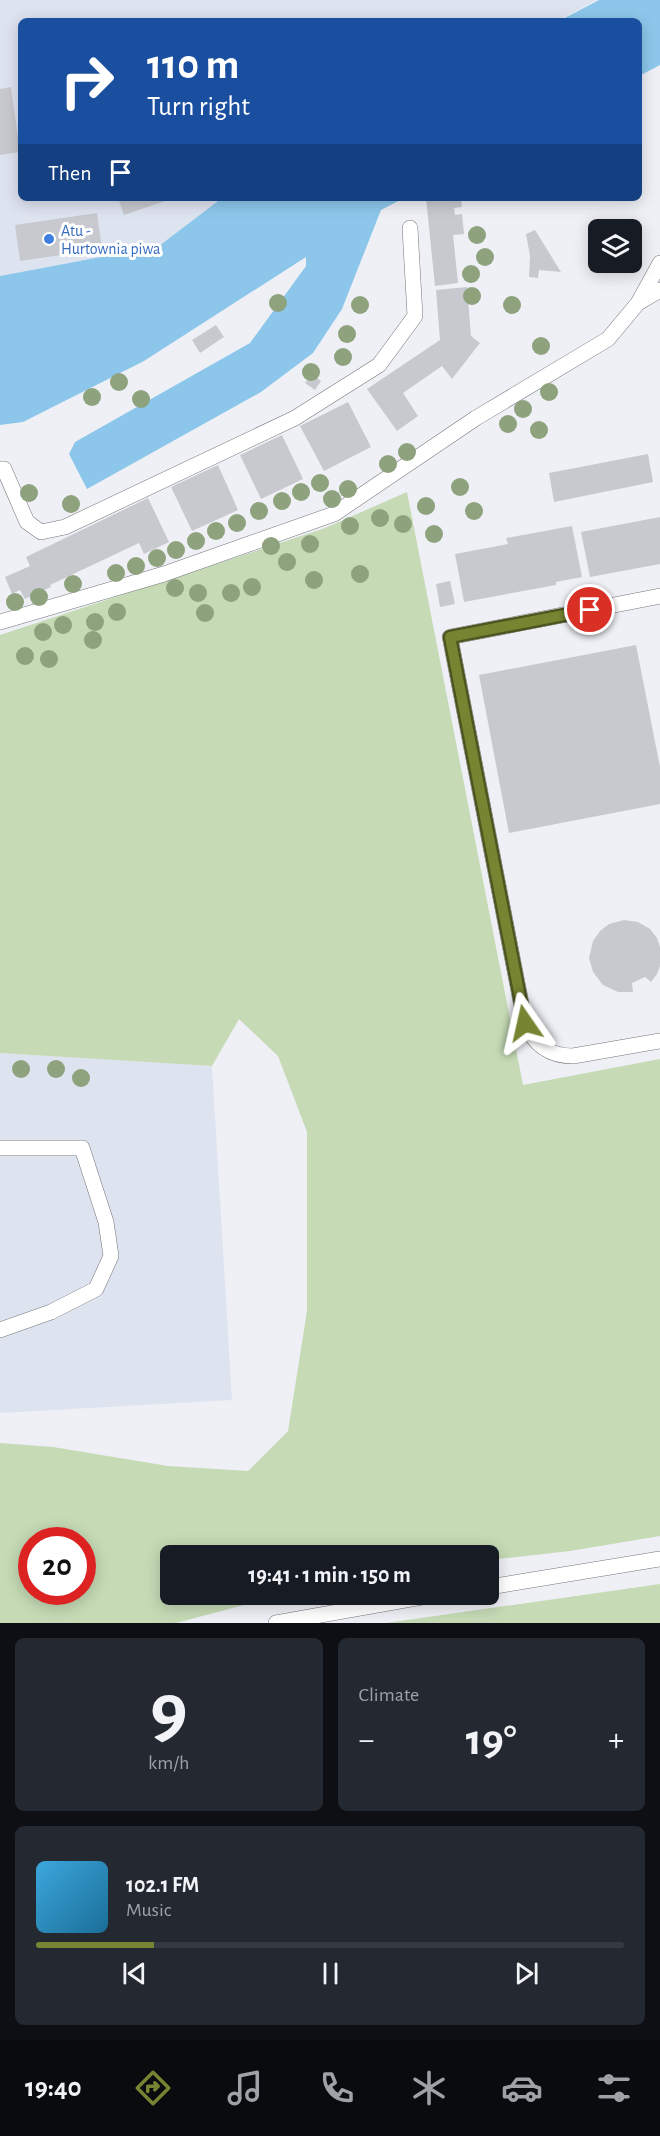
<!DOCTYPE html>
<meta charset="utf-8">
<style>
:root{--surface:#171b24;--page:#242831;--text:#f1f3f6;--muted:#9ea1a6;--line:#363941;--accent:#778432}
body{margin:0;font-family:"Alegreya Sans",sans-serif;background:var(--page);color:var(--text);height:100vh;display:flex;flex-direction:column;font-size:22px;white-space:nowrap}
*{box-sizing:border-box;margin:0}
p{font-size:20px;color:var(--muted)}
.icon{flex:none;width:33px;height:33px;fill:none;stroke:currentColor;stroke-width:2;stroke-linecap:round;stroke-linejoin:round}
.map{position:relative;height:1623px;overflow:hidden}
.details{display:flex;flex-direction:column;gap:15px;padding:15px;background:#0d0f14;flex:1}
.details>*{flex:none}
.top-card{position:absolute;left:18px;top:18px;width:624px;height:183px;border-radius:9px;box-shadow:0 3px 15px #0003;background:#1a4fa0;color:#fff;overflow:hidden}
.controls{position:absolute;left:588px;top:219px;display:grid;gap:12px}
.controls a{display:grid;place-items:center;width:54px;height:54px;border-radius:9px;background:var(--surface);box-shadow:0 3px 15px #0003;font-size:30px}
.speed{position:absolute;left:18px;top:1527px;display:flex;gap:12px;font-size:30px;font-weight:700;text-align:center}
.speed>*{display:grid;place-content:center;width:78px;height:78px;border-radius:50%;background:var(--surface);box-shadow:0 3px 15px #0003;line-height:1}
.speed .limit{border:9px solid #d22;background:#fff;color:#111}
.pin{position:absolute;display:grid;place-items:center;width:51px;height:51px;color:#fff;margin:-26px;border:3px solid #fff;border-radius:50%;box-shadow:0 2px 6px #0007}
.me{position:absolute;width:66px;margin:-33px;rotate:349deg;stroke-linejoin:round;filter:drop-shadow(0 0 4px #0008)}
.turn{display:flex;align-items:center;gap:21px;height:126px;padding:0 30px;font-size:27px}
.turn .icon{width:78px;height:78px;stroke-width:2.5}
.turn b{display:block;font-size:42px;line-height:51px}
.then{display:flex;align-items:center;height:57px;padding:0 30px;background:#0003;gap:12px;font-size:22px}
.big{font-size:45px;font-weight:700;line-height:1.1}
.details .widget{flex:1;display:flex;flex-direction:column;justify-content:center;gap:9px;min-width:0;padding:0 21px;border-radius:9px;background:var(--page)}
.details .dial{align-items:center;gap:0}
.dial b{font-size:78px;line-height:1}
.song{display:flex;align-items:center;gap:18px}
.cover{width:72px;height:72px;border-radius:9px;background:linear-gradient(135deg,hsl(200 70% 55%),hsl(200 70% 35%))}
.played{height:6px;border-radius:3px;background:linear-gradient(90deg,var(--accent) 20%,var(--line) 20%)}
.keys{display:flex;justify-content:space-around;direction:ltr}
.heat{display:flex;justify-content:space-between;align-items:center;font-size:33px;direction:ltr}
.details .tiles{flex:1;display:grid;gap:15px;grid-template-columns:1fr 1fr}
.widget:last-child{grid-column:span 2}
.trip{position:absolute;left:160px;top:1545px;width:339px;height:60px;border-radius:9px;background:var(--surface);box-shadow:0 3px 15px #0003;font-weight:700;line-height:60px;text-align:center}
.tabs{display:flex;height:96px;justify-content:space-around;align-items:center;background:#090b0e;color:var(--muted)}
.tabs .icon{width:42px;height:42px}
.tabs .active{color:var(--accent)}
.tabs b{font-size:27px;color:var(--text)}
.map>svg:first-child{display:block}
.built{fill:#dee3f0}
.green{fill:#c5dab5;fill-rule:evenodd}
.water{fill:#8cc7eb}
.building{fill:#c7c9cf}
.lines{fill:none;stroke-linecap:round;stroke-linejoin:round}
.lane-casing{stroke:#74767b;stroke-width:16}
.lane{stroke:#fff;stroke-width:15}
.tree{fill:#8ea27d}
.route-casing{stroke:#4d5620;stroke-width:15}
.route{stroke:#778432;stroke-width:10}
.shop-dot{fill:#3f7fe0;stroke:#fff;stroke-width:2}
.labels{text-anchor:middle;stroke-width:6;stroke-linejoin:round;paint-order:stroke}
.shop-label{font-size:16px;fill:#366cbe;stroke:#fff;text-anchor:start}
</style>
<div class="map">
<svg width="660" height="1623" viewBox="0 0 660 1623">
<rect width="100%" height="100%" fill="#eef0f6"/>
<!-- built -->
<path class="built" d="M0,0H597L556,21H21V198H222L159,246L0,276Z
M0,1053L212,1066L232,1400L0,1413Z"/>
<!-- green -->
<path class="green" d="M407,492L523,1085L660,1059V1536L570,1551L489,1560V1556H171V1594L281,1595L176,1623H0V1443L53,1447L168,1466L248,1471L288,1431L307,1311V1132L278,1056L239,1019L212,1066L0,1053V635L325,528ZM32,1540H82V1592H32Z
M660,1584V1623H386Z"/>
<!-- water -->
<path class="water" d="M599,0H660V65L639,76V21H559Z
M222,198H404L381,210L342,309L313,353L261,392L87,489L69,454L75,442L250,343L306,266V257L144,361L23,422L0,425V276L159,246Z"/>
<!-- building -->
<path class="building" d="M11,87L20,152L0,155V89Z
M118,198H164L165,201L124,215Z
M426,198H461L462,207L454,208L455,215L462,214L464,234L453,235L458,283L435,286Z
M97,213L102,249L20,261L15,225Z
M535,230L561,272L539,270L538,278L529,277L530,256L526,234Z
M467,287L471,336L480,343L452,379L442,366L403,393L418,416L397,431L367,389L440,340L436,290Z
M216,325L224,337L200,353L192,340Z
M312,374L321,381L315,390L305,383Z
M348,402L371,447L324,471L300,426Z
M282,435L303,479L261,499L240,455Z
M648,454L653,482L554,502L549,473Z
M218,465L238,510L192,531L171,487Z
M148,498L169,542L144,554L139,543L50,585L51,587L25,599L20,590L12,594L5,577L30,566L26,557Z
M660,517V564L590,577L581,532Z
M572,526L582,577L556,582V585L464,602L455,554L508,544L506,538Z
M450,581L455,604L440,607L436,584Z
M636,645L660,767V804L509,833L479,675Z
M624,920L638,922L650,929L657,938L660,947V966L657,974L651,982L645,977L632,983L633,992H618L603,985L593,972L589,958L593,941L600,931L609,924Z"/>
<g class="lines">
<!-- lane casing -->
<g class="lane-casing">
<path id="lane" d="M638,303L660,290
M0,469H4L27,522L41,532L65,527L295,418L379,365L415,316L410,228
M660,596L450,637L525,1023C534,1045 549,1056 573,1056L660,1041
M0,622L164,574L334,514L476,418L608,339L638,303L660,263
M0,1148H82L106,1222L111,1256L96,1289L51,1312L0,1330
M489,1587L660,1559
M276,1623L439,1594"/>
</g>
<!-- lane -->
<use href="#lane" class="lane"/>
</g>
<!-- trees -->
<g class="tree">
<circle cx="477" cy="235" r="9"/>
<circle cx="485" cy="257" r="9"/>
<circle cx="471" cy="274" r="9"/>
<circle cx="472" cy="296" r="9"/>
<circle cx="278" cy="303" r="9"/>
<circle cx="360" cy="305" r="9"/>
<circle cx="512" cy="305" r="9"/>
<circle cx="347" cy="334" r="9"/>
<circle cx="541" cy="346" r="9"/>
<circle cx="343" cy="357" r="9"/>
<circle cx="311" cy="372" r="9"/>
<circle cx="119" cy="382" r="9"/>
<circle cx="549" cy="392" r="9"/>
<circle cx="92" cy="397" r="9"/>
<circle cx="141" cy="399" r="9"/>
<circle cx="523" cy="409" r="9"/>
<circle cx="508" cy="424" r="9"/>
<circle cx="539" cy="430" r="9"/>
<circle cx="407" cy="452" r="9"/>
<circle cx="388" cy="464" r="9"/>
<circle cx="320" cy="483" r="9"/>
<circle cx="460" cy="487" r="9"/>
<circle cx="348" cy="489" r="9"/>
<circle cx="301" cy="492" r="9"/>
<circle cx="29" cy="493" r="9"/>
<circle cx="332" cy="499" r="9"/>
<circle cx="282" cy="501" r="9"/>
<circle cx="71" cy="504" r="9"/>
<circle cx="426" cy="506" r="9"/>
<circle cx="259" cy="511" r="9"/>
<circle cx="474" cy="511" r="9"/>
<circle cx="380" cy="518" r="9"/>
<circle cx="237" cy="523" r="9"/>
<circle cx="403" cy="524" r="9"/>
<circle cx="350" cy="526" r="9"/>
<circle cx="216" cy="531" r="9"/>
<circle cx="434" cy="534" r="9"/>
<circle cx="196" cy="541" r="9"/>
<circle cx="310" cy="544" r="9"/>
<circle cx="271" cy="546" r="9"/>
<circle cx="176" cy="550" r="9"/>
<circle cx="157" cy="558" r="9"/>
<circle cx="287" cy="562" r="9"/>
<circle cx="136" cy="566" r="9"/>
<circle cx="116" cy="573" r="9"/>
<circle cx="360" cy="574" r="9"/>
<circle cx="314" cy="580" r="9"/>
<circle cx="73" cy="584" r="9"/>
<circle cx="252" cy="587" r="9"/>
<circle cx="175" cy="588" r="9"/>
<circle cx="198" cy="593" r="9"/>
<circle cx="231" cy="593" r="9"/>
<circle cx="39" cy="597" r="9"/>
<circle cx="15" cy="602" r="9"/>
<circle cx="117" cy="612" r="9"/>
<circle cx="205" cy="613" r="9"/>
<circle cx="95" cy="622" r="9"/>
<circle cx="63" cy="625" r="9"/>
<circle cx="43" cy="632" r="9"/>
<circle cx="93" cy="640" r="9"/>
<circle cx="25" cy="656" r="9"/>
<circle cx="49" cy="659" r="9"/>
<circle cx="21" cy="1069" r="9"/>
<circle cx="56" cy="1069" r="9"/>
<circle cx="81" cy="1078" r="9"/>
</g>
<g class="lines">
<!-- route casing -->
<g class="route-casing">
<path id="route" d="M525,1023L450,637L590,610"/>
</g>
<!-- route -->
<use href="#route" class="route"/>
</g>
<!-- markers -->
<circle class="shop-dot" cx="49" cy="239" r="6"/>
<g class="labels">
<!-- shop labels -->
<g class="shop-label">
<text x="61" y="236">Atu -<tspan x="61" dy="18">Hurtownia piwa</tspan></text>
</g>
</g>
</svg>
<div class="controls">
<a><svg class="icon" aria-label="layers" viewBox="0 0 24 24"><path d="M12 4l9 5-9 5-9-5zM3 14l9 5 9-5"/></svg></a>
</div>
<div class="speed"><div class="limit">20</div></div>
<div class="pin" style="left:590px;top:610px;background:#d93025"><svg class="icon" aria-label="arrive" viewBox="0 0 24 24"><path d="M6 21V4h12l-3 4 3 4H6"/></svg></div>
<svg class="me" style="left:525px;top:1023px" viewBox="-20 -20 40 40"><path d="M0-17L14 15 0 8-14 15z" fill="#778432" stroke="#fff" stroke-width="4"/></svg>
<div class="trip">19:41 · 1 min · 150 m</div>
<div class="top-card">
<div class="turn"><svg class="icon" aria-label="right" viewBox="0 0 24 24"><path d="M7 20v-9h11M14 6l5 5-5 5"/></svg><div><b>110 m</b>Turn right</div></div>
<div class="then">Then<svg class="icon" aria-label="arrive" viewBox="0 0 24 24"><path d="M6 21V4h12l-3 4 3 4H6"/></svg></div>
</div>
</div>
<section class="details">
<div class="tiles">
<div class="widget dial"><b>9</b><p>km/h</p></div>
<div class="widget"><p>Climate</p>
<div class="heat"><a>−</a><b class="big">19°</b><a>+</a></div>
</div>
<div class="widget">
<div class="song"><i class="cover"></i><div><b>102.1 FM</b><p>Music</p></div></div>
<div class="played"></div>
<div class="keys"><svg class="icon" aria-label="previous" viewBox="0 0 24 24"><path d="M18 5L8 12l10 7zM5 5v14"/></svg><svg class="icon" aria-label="pause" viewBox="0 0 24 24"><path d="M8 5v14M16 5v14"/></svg><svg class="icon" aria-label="next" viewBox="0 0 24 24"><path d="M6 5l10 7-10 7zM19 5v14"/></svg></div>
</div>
</div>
</section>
<nav class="tabs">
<b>19:40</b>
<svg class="icon active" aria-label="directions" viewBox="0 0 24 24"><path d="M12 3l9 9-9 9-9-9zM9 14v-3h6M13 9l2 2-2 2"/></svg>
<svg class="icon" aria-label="music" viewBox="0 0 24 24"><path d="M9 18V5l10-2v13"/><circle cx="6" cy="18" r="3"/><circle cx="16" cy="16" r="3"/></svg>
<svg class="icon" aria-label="phone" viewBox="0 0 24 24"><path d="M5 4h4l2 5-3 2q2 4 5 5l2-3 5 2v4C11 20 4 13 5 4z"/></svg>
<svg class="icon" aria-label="climate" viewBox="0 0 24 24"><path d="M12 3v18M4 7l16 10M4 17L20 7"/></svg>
<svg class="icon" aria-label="car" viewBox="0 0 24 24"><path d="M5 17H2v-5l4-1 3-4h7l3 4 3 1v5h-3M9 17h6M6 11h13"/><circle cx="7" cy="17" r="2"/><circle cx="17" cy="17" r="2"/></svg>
<svg class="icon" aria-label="filters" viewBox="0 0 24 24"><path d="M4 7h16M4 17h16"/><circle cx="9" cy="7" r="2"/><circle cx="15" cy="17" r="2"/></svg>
</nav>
